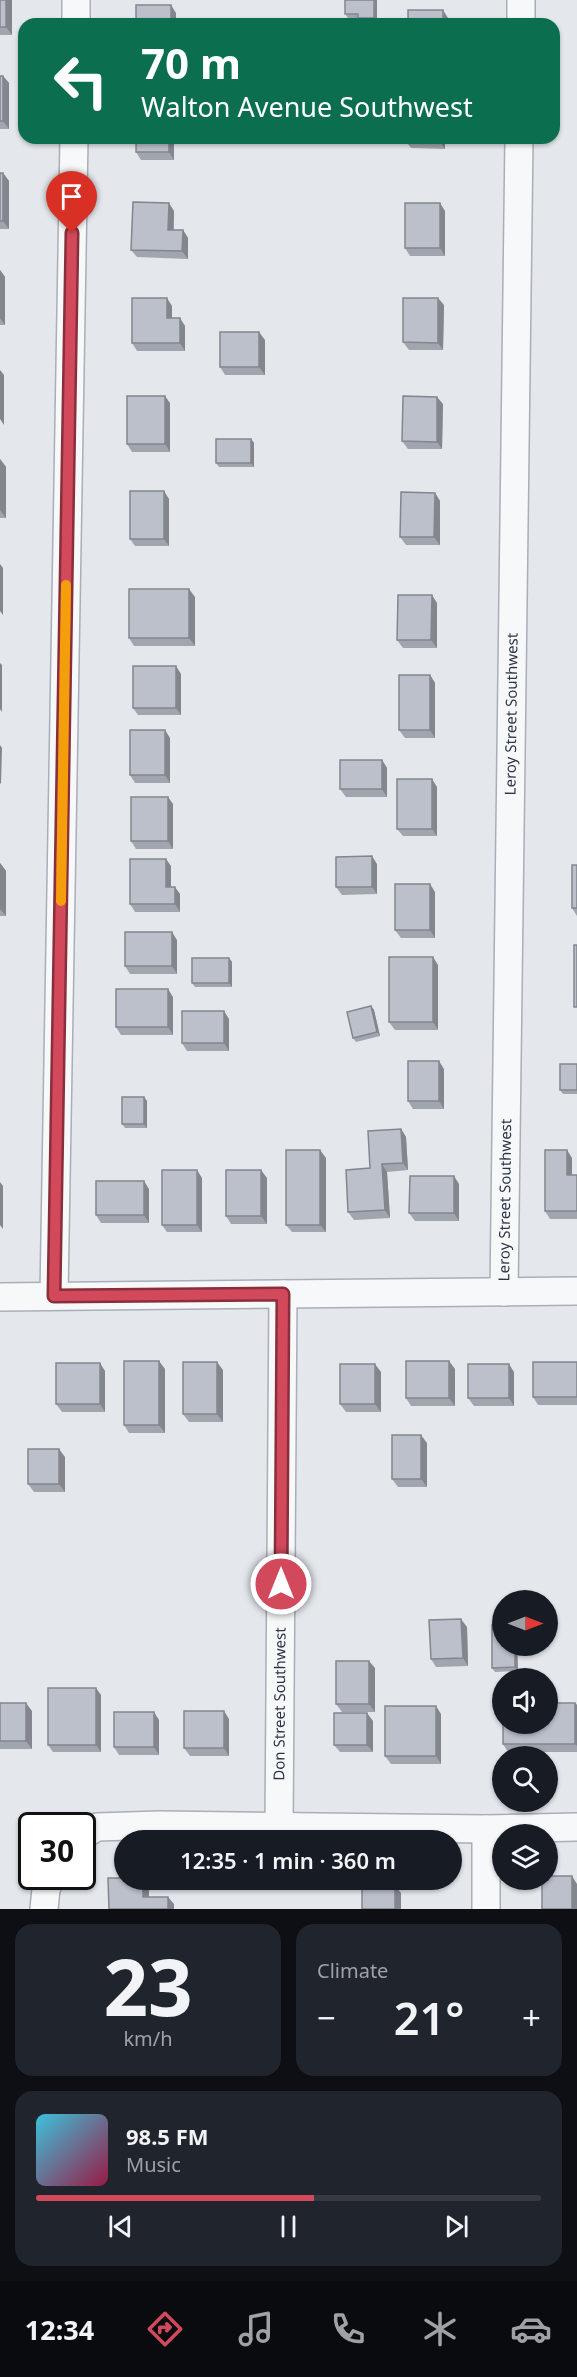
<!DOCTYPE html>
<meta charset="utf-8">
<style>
:root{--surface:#171b24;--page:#20242c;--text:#f1f3f6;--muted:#9ea1a6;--line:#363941;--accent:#d1495b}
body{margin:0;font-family:"Noto Sans",sans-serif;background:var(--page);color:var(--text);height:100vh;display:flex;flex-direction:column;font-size:22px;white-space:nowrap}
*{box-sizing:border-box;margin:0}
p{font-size:20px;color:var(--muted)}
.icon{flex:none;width:33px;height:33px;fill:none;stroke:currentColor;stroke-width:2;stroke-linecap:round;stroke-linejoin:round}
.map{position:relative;height:1909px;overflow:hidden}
.drawer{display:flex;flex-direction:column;gap:15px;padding:15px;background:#0d0f14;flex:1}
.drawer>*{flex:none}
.guide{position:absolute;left:18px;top:18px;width:542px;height:126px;border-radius:18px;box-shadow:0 2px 4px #0004;background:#0b6e4f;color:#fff;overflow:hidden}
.needle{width:39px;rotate:90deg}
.tools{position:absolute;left:492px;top:1590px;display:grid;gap:12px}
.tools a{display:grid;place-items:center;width:66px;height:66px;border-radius:50%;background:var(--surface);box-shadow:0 2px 4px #0004;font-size:30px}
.speed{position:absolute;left:18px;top:1812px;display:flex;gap:12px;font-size:30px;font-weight:700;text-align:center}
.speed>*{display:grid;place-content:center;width:78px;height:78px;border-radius:50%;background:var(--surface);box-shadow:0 2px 4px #0004;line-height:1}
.speed .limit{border:3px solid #111;border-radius:9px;background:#fff;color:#111}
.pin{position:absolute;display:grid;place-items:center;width:51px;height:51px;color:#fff;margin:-62px -26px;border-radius:50% 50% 50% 0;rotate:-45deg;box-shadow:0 0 6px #0007}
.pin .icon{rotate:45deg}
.me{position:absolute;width:66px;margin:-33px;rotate:0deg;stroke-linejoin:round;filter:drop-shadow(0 0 4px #0008)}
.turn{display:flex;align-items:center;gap:21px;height:126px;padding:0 24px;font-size:27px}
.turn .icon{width:78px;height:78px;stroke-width:2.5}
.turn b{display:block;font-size:42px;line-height:51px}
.big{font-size:45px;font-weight:600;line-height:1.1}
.drawer .widget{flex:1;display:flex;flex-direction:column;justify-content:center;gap:9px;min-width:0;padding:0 21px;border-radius:18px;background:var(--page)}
.drawer .dial{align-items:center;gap:0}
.dial b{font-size:78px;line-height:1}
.song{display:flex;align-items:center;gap:18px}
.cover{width:72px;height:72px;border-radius:9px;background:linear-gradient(135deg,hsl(190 70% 55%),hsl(340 70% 35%))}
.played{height:6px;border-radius:3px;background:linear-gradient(90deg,var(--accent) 55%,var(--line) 55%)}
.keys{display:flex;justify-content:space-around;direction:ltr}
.heat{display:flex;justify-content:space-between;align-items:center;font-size:33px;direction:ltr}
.drawer .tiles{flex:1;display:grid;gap:15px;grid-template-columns:1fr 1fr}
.widget:last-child{grid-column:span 2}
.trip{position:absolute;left:114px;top:1830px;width:348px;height:60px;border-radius:30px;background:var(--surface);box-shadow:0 2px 4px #0004;font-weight:600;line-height:60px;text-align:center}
.dock{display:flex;height:96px;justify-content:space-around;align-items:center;background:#090b0e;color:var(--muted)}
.dock .icon{width:42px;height:42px}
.dock .selected{color:var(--accent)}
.dock b{font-size:27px;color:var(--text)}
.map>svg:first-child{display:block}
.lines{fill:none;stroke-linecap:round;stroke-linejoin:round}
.street-casing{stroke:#a9aeb7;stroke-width:30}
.street{stroke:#f7f8fa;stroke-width:27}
.wall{fill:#a1a5ae}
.shaded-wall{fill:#83868d}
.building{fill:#bbc0ca;stroke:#83868d;stroke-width:1.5}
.route-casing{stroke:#882f3b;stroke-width:15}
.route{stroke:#d1495b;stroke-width:10}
.slow{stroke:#f59e0b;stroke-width:10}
.labels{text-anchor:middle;stroke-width:6;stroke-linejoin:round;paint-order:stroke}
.street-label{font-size:15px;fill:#2b3445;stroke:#f4f6f9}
</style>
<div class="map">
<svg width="577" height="1909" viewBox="0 0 577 1909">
<rect width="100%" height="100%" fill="#e4e7ec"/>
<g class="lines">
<!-- street casing -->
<g class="street-casing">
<g id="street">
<path d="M76,24V0"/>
<path d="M521,24V0"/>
<path id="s1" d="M504,1292L519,138"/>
<path d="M54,1295L74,138"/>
<path d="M0,1297L577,1291"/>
<path id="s2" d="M279,1827L283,1294"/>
<path d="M82,1836L97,1827L160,1825L486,1829L577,1827"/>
<path d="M44,1909L46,1889L52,1876"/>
<path d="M486,1909V1829"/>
</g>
</g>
<!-- street -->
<use href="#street" class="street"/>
</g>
<!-- wall -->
<path class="wall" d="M0,0H12V35H0Z
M377,0V22H360L358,18H348L345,14Z
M0,76H3L9,83V129H0Z
M174,138V160H141L136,152Z
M445,138V149L411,148L405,140Z
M0,173H3L9,181V229H0Z
M174,211V230H183L188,238V259L137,257L131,250Z
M445,211V256H410L405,248Z
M0,270L5,277V325H0Z
M444,305L443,350H409L403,342Z
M172,306V318L185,326V351H137L132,343Z
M265,340V375H225L220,367Z
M170,403V452H132L127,444Z
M443,404L442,449H408L402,441Z
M251,439L254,443V467H219L216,463Z
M0,459L6,467V518H0Z
M435,493L440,501V545H406L400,537Z
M169,499V546H135L130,539Z
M195,597V646H134L129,638Z
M437,603V648H403L397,640Z
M181,674V715H138L133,708Z
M430,675L435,683V738H405L399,730Z
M170,738V783H135L130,775Z
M382,760L387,768V797H346L340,789Z
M437,787V836H403L397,829Z
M173,804V849H136L131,841Z
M0,863L6,871V916H0Z
M377,864V894L342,895L336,887Z
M577,865V916L572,908Z
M171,866V887L180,894V912H135L130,904Z
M435,892V938H401L395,930Z
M177,940V974H130L125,966Z
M229,958L232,962V987H195L192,983Z
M438,965V1030H395L389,1022Z
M173,997V1035H121L116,1027Z
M371,1006L374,1010L380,1036L356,1042L353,1038Z
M229,1019V1051H187L182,1043Z
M577,1064V1094H563L560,1090Z
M444,1069V1109H413L408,1101Z
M144,1097L147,1101V1128H125L122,1124Z
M401,1129L406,1137L408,1170L387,1172L390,1218L354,1220L348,1212L370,1168Z
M326,1158V1232H292L286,1225Z
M572,1158V1175H577V1219H550L545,1211Z
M202,1178V1232H167L162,1225Z
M267,1178V1224H231L226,1216Z
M459,1184V1221H415L409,1213Z
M149,1189V1223H101L96,1215Z
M577,1362V1405H538L533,1397Z
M165,1369V1433H129L124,1425Z
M455,1369V1406H411L406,1398Z
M223,1370V1422H189L183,1414Z
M105,1371V1412H62L56,1404Z
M381,1372V1412H346L340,1404Z
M514,1372V1406H474L468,1398Z
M427,1443V1487H398L392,1479Z
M65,1457V1492H34L28,1484Z
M467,1627L468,1666L436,1667L431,1659Z
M502,1646H517L518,1671L495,1672L492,1668Z
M375,1668V1712H342L336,1704Z
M101,1695V1752H53L48,1745Z
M0,1703L32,1711V1749H0Z
M575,1703L577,1705V1752H508L503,1744Z
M441,1714V1764H391L385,1756Z
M229,1719V1756H190L184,1748Z
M159,1720V1755H119L114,1747Z
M373,1721V1752H340L334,1745Z"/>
<!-- shaded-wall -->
<path class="shaded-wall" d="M6,0H12V35L6,27Z
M374,0H377V22L374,18Z
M171,5L176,13V24H171Z
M443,10L448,18V24H443Z
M3,76L9,83V129L3,121Z
M169,138H174V160L169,152Z
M440,138H445V149L440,141Z
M3,173L9,181V229L3,221Z
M169,203L174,211L173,238L168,230Z
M440,203L445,211V256L440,248Z
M183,230L188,238V259L182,251Z
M0,270L5,277V325L0,318Z
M167,298L172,306V326L167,318Z
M438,298L444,305L443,350L438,343Z
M180,318L185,326V351L180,343Z
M259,332L265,340V375L259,367Z
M0,370L4,375V425L0,419Z
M165,396L170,403V452L165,444Z
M437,397L443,404L442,449L437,442Z
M251,439L254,443V467L251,463Z
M0,459L6,467V518L0,510Z
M164,491L169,499V546L164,539Z
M435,493L440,501V545L434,537Z
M0,564L3,568V615L0,611Z
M189,589L195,597V646L189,638Z
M432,595L437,603V648L431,640Z
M0,663L2,665V712L0,709Z
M176,666L181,674V715L176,708Z
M430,675L435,683V738L430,730Z
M165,730L170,738V783L165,775Z
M0,745L2,748L1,784L0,783Z
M382,760L387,768V797L382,789Z
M432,779L437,787V836L432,829Z
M168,797L173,804V849L168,841Z
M372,856L377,864V894L372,887Z
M166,859L171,866V894L166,887Z
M0,863L6,871V916L0,909Z
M430,884L435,892V938L430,930Z
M175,887L180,894V912L175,904Z
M172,932L177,940V974L172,966Z
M433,957L438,965V1030L433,1022Z
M229,958L232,962V987L229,983Z
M168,989L173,997V1035L168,1027Z
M371,1006L374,1010L380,1036L377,1032Z
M224,1011L229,1019V1051L224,1043Z
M439,1061L444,1069V1109L439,1101Z
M144,1097L147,1101V1128L144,1124Z
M401,1129L406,1137L408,1170L403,1163Z
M320,1150L326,1158V1232L320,1225Z
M567,1150L572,1158V1182L567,1175Z
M382,1164L387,1172L390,1218L385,1210Z
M197,1170L202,1178V1232L197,1225Z
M261,1170L267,1178V1224L261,1216Z
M454,1176L459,1184V1221L454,1213Z
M144,1181L149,1189V1223L144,1215Z
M0,1182L3,1186V1229L0,1225Z
M159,1361L165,1369V1433L159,1425Z
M449,1361L455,1369V1406L449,1398Z
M217,1362L223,1370V1422L217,1414Z
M100,1363L105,1371V1412L100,1404Z
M375,1364L381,1372V1412L375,1404Z
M509,1364L514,1372V1406L509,1398Z
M421,1435L427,1443V1487L421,1479Z
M59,1449L65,1457V1492L59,1484Z
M461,1619L467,1627L468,1666L463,1658Z
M515,1646H517L518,1671L515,1667Z
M369,1661L375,1668V1712L369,1704Z
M96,1688L101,1695V1752L96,1745Z
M26,1703L32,1711V1749L26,1741Z
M575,1703L577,1705V1746L575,1744Z
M436,1706L441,1714V1764L436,1756Z
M224,1711L229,1719V1756L224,1748Z
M154,1712L159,1720V1755L154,1747Z
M367,1713L373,1721V1752L367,1745Z
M572,1876L577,1884V1909H572Z
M143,1880H145L149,1885V1905L143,1897Z
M395,1885L401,1893V1909H395Z
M168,1897L174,1904V1909H168Z"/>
<!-- building -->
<path class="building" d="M0,0H6V27H0Z
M345,0H374V18H358V14H345Z
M136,5H171V24H136Z
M408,10H443V24H408Z
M0,76H3V121H0Z
M136,138H169V152H136Z
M405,138H440V141L405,140Z
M0,173H3V221H0Z
M133,202L169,203L168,230H183L182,251L131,250Z
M405,203H440V248H405Z
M132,298H167V318H180V343H132Z
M403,298H438V343L403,342Z
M220,332H259V367H220Z
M127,396H165V444H127Z
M403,396L437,397V442L402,441Z
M216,439H251V463H216Z
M130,491H164V539H130Z
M401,492L435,493L434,537H400Z
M129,589H189V638H129Z
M398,595H432L431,640H397Z
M133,666H176V708H133Z
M399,675H430V730H399Z
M130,730H165V775H130Z
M340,760H382V789H340Z
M397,779H432V829H397Z
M131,797H168V841H131Z
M372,856V887H336V857Z
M130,859H166V887H175V904H130Z
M572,865H577V908H572Z
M395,884H430V930H395Z
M125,932H172V966H125Z
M574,945H577V1007H574Z
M389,957H433V1022H389Z
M192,958H229V983H192Z
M116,989H168V1027H116Z
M371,1006L377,1032L353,1038L347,1012Z
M182,1011H224V1043H182Z
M408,1061H439V1101H408Z
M560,1064H577V1090H560Z
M122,1097H144V1124H122Z
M401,1129L403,1163L382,1164L385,1210L348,1212L346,1170L370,1168L368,1131Z
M286,1150H320V1225H286Z
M545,1150H567V1175H577V1211H545Z
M162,1170H197V1225H162Z
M226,1170H261V1216H226Z
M410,1176H454V1213H409Z
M96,1181H144V1215H96Z
M124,1361H159V1425H124Z
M406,1361H449V1398H406Z
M183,1362H217V1414H183Z
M533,1362H577V1397H533Z
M56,1363H100V1404H56Z
M340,1364H375V1404H340Z
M468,1364H509V1398H468Z
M392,1435H421V1479H392Z
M28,1449H59V1484H28Z
M461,1619L463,1658L431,1659L429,1620Z
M502,1624V1646H515V1667L492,1668V1625Z
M336,1661H369V1704H336Z
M48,1688H96V1745H48Z
M0,1703H26V1741H0Z
M548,1703H575V1744H503V1724H548Z
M385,1706H436V1756H385Z
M184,1711H224V1748H184Z
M114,1712H154V1747H114Z
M334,1713H367V1745H334Z
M548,1876H572V1909H542V1880H548Z
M108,1878H124V1880H143V1897H168V1909H109Z
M362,1885H395V1909H362Z"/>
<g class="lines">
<!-- route casing -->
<g class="route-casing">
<path id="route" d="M72,233L54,1296L283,1294L281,1584"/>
</g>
<!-- route -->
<use href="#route" class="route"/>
<!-- slow -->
<path class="slow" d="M61,901L66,585"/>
</g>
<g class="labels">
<!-- street labels -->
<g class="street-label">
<text dy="5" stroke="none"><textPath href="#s1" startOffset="578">Leroy Street Southwest</textPath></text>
<text dy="5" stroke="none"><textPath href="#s1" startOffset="92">Leroy Street Southwest</textPath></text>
<text dy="5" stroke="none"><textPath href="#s2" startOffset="123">Don Street Southwest</textPath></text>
</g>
</g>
</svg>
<div class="tools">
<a><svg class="needle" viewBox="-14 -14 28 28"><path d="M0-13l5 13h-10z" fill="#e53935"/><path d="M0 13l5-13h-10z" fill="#9ea1a6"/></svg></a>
<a><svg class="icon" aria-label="sound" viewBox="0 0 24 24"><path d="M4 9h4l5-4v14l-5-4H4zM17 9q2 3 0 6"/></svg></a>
<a><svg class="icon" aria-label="search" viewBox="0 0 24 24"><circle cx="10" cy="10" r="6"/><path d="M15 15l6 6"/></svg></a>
<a><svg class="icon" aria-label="layers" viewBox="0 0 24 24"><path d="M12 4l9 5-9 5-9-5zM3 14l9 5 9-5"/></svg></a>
</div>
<div class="speed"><div class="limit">30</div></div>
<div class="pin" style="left:72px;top:233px;background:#d93025"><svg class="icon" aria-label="arrive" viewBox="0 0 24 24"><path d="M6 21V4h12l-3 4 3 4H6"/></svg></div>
<svg class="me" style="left:281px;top:1584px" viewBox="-20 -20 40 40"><circle r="17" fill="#d1495b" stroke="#fff" stroke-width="3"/><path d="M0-11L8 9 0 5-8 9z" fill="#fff"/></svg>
<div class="trip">12:35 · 1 min · 360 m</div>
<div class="guide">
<div class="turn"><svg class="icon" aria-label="left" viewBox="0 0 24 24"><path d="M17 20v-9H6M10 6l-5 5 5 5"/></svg><div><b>70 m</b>Walton Avenue Southwest</div></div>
</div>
</div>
<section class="drawer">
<div class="tiles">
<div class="widget dial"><b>23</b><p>km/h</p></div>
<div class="widget"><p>Climate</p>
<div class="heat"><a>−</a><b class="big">21°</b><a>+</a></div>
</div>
<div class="widget">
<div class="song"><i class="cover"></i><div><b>98.5 FM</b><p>Music</p></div></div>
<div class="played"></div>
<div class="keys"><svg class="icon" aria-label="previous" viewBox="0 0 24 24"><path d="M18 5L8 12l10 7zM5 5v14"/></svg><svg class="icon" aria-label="pause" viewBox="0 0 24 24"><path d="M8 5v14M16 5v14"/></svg><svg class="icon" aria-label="next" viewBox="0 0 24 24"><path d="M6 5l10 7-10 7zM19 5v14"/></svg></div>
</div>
</div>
</section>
<nav class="dock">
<b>12:34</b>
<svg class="icon selected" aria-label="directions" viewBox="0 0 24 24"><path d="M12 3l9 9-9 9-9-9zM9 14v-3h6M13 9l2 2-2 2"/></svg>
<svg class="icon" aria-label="music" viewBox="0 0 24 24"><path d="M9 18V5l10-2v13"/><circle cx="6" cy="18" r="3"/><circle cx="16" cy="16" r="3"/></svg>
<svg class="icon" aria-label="phone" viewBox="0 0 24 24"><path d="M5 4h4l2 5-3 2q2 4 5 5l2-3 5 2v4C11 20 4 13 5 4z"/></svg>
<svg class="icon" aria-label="climate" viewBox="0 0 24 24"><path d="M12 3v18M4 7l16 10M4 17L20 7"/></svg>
<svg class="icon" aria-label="car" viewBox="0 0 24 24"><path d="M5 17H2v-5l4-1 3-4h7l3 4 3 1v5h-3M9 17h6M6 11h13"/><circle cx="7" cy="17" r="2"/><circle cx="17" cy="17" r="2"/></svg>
</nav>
